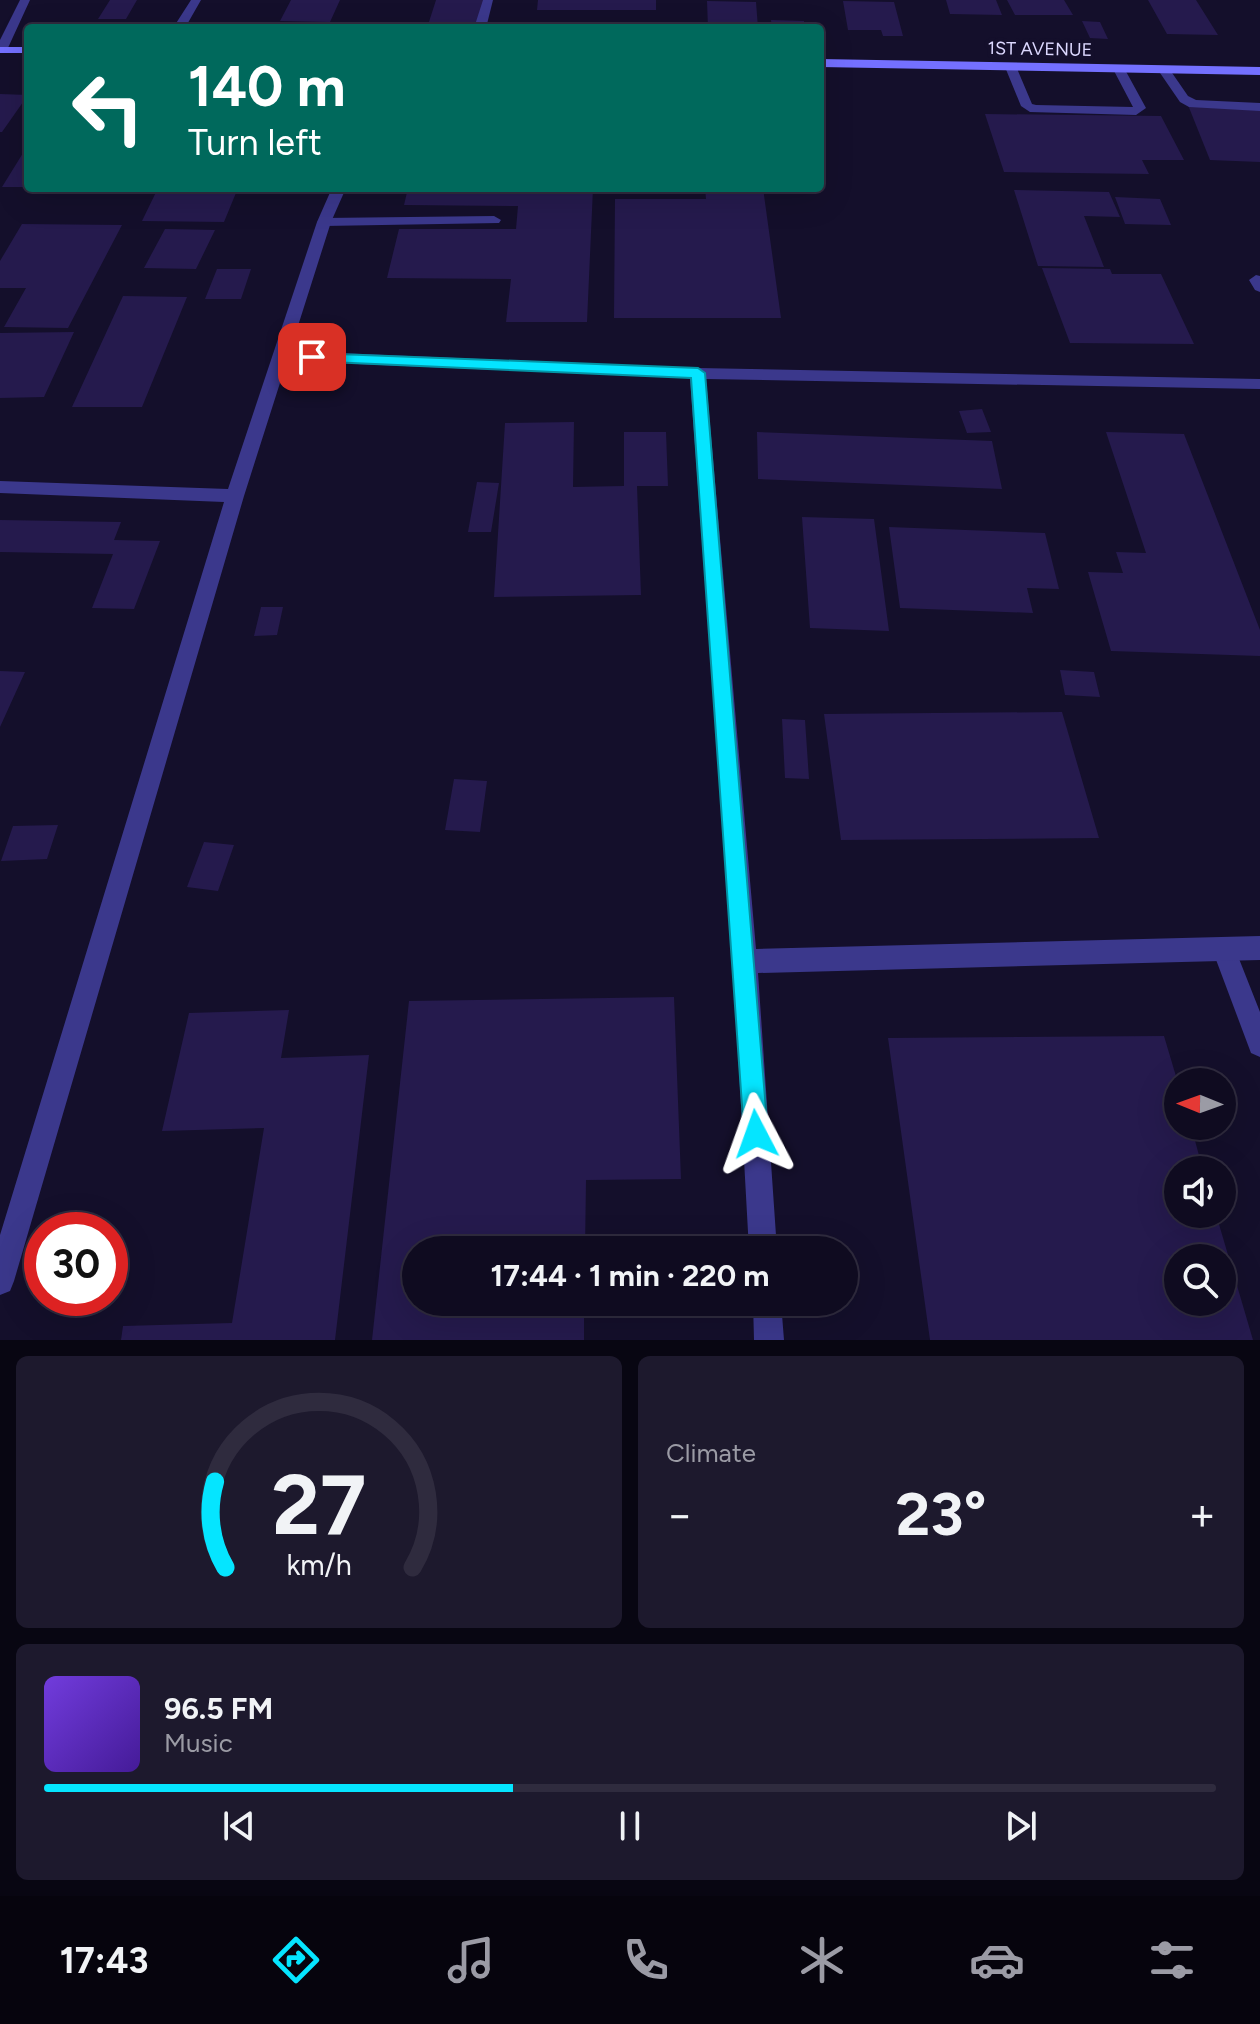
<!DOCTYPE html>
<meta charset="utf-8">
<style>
:root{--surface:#0f0b20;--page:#1d192d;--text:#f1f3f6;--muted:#9b9ba5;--line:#2f2b3e;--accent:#05e5ff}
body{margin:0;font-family:Figtree,sans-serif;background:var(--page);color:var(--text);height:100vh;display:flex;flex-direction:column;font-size:30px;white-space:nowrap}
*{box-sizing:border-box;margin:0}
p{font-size:26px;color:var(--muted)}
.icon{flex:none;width:44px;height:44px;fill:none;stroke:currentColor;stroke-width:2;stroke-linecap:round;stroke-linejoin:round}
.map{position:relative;height:1340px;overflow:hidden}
.panel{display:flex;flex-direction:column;gap:16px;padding:16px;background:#080612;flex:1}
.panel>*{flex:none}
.top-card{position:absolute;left:24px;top:24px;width:800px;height:168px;border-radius:8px;box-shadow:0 8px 32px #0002,0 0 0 2px var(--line);background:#00695c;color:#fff;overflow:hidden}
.needle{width:52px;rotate:271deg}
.tools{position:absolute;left:1164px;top:1068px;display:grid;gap:16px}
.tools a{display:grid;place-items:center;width:72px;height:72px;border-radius:50%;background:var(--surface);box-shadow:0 8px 32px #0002,0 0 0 2px var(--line);font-size:40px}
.speed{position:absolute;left:24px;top:1212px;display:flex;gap:16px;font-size:40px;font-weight:700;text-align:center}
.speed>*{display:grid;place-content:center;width:104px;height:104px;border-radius:50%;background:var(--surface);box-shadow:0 8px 32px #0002,0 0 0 2px var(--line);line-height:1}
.speed .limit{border:12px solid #d22;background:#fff;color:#111}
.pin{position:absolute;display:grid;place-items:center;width:68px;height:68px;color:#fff;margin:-34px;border-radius:16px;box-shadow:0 4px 12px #0006}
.me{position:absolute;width:88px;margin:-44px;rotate:356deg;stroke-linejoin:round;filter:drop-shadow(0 0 6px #0008)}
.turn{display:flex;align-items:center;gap:28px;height:168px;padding:0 32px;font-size:36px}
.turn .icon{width:104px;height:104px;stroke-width:2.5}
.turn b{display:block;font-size:56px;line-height:68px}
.big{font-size:60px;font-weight:700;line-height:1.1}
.panel .widget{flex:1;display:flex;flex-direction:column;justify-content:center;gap:12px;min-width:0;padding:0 28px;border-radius:12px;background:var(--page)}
.panel .dial{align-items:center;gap:0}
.dial svg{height:208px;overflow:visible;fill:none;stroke:var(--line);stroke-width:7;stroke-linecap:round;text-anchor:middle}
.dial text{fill:var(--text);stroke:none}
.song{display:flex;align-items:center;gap:24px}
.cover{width:96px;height:96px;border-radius:12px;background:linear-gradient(135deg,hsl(260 70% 55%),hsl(260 70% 35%))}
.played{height:8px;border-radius:4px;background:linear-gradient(90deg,var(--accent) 40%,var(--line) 40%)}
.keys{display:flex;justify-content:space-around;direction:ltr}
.heat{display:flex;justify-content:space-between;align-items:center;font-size:44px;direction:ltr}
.panel .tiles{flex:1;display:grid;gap:16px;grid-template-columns:1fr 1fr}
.widget:last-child{grid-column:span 2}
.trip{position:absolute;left:402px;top:1236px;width:456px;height:80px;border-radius:40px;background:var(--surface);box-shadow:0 8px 32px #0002,0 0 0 2px var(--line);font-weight:700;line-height:80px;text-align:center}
.tab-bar{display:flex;height:128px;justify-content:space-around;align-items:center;background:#06040d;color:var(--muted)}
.tab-bar .icon{width:56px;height:56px}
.tab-bar .on{color:var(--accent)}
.tab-bar b{font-size:36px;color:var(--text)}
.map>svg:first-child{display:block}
.building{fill:#251a4d;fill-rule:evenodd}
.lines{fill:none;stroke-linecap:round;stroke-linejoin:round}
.lane{fill:#3b388c;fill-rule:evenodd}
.street{fill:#3b388c;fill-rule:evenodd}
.secondary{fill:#7470ff;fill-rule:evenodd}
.route{fill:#05e5ff;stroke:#0395a6;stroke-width:2}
.labels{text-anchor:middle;stroke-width:8;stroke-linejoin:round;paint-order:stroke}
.far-street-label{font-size:18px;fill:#ddd9ff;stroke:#140f2b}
</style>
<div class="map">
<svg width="1260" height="1340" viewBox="0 0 1260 1340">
<rect width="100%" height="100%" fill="#140f2b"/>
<!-- building -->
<path class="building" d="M110,0H137L126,19H98Z
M291,0H340L330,22L280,21Z
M436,0H484L477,26L428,25Z
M538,0H656V10H537Z
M946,0H996L1002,15L950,14Z
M1007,0H1064L1073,15H1015Z
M1148,0H1196L1218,35L1167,34Z
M707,1L756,2L758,28H708Z
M843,1L894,2L903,36H883L881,30H848Z
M771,20L804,21L805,28H772Z
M1082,21L1100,22L1108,39L1090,38Z
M0,94L28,95L2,132H0Z
M1188,105L1260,108V162L1210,160Z
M985,114L1161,116L1184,160H1142L1149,174L1004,172Z
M28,145V187H2Z
M158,188H238L224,222L142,221Z
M408,188H593L587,322H506L511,279L387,278L399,229H516L518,206L404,205Z
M705,188H763L781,318H614L615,199H706Z
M1014,190L1109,192L1120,217L1084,216L1104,267L1038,266Z
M1115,197L1160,199L1171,225L1125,224Z
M22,224L122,225L68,328L4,327L26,288H0V261Z
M165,229L215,230L196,269L144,268Z
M1042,268L1110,269L1112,274H1161L1194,344L1070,343Z
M217,269H251L241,299H205Z
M123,296L187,297L142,407H72Z
M74,332L44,397L0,398V333Z
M982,409L991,432L967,433L959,411Z
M574,422L573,487L624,486V432H666L668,486H637L641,595L494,597L505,423Z
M757,432L992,441L1002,489L758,479Z
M1106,432L1184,434L1260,630V656L1111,651L1088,572L1123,573L1116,552L1146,553Z
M477,482L499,483L491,532H468Z
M802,517L874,519L889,631L810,628Z
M0,520L121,522L114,540L160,541L134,609L92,608L113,554L0,552Z
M889,527L1045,533L1059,589L1027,588L1033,613L900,608Z
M261,607H283L277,635L254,636Z
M1060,670L1094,672L1100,697L1065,695Z
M0,671L25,672L0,727Z
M1062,712L1099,838L841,840L824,714Z
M782,719L805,720L809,779L785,778Z
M454,779L487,781L480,832L445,830Z
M58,825L47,859L1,861L13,826Z
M204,842L234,845L218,891L187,887Z
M674,997L681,1179L586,1180L585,1250H416V1302H584V1340H372L409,1001Z
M289,1010L281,1058L369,1055L335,1340H121L123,1326L232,1323L264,1128L162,1131L189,1013Z
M1164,1036L1178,1083V1126H1191L1203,1170H1178V1214H1216L1253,1340H930L888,1038ZM1178,1258H1222V1302H1178Z"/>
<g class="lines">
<!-- lane -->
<path class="lane" d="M20,0H30L7,50L0,53V40Z
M483,0H493L486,28H474Z
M1007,64H1015L1032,104L1036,105L1133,107L1113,69L1123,66L1146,108L1136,115L1030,112L1021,106L1005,67Z
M1160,67H1168L1188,96L1196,100L1260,103V111L1189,107L1180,102L1158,70Z
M273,188H345L346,189L339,193L280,192Z
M494,216L501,220L499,223L324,226L317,222L324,218Z
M1224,937L1232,941L1260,1012V1057L1251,1053L1212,949L1216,941Z"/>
<!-- street -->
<path class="street" d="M191,0H201L185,28H173Z
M332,188H346L331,222L290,351L698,368L1260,379V389L706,379L756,949L1260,936V960L758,973L777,1250H749L733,961L690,378L287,361L244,496L14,1281L10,1291L0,1295V1235L224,502L0,493V481L228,489L317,222Z
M1256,275L1260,276V292L1255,290L1249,280Z
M753,1302H781L784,1340H754Z"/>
<!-- secondary -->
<path class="secondary" d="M0,47H28V53H0Z
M820,59L1260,67V75L820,67Z"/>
</g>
<!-- route -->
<path class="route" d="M312,353L698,368L705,373L768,1134L765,1143L756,1146L748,1143L744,1134L691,378L307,361V354Z"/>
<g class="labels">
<!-- far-street labels -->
<g class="far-street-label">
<text transform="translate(1040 49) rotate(1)" y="6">1ST AVENUE</text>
</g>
</g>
</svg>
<div class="tools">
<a><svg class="needle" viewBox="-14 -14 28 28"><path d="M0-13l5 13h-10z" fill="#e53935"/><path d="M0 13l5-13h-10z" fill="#9b9ba5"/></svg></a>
<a><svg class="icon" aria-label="sound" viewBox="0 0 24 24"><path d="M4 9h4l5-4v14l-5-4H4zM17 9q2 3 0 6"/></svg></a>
<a><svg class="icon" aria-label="search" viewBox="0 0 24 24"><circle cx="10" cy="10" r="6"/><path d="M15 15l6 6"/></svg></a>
</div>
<div class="speed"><div class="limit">30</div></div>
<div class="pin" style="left:312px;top:357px;background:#d93025"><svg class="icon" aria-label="arrive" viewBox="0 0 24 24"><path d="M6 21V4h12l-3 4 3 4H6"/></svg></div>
<svg class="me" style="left:756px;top:1134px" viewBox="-20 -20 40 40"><path d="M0-17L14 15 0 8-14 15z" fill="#05e5ff" stroke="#fff" stroke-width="4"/></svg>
<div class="trip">17:44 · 1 min · 220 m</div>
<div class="top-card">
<div class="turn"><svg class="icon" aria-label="left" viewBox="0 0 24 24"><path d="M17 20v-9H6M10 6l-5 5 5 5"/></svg><div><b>140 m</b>Turn left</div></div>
</div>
</div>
<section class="panel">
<div class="tiles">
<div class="widget dial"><svg viewBox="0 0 100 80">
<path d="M14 69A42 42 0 1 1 86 69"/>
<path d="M14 69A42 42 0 0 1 10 36" stroke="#05e5ff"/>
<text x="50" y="56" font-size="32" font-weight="700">27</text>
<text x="50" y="72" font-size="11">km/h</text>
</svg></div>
<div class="widget"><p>Climate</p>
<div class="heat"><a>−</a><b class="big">23°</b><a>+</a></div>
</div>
<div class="widget">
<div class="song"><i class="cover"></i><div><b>96.5 FM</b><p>Music</p></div></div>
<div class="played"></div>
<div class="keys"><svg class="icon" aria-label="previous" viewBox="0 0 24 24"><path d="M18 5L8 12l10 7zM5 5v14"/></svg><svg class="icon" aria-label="pause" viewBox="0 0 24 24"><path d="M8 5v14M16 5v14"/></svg><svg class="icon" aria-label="next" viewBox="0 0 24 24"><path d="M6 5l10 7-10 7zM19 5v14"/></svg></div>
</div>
</div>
</section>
<nav class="tab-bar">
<b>17:43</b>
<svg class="icon on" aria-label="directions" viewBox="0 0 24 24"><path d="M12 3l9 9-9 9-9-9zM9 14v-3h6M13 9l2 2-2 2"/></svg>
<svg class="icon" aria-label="music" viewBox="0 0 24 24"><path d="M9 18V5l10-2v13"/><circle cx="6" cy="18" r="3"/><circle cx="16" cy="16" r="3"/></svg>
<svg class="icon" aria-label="phone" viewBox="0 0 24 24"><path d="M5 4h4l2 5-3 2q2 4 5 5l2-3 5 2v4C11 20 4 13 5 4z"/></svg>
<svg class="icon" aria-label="climate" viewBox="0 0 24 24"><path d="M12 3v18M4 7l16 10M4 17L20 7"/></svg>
<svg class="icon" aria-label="car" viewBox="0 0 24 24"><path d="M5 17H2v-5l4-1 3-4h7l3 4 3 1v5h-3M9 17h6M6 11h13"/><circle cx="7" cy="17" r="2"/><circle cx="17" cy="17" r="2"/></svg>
<svg class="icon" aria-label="filters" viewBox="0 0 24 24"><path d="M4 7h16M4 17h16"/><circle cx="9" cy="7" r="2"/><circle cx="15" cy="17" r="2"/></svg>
</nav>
